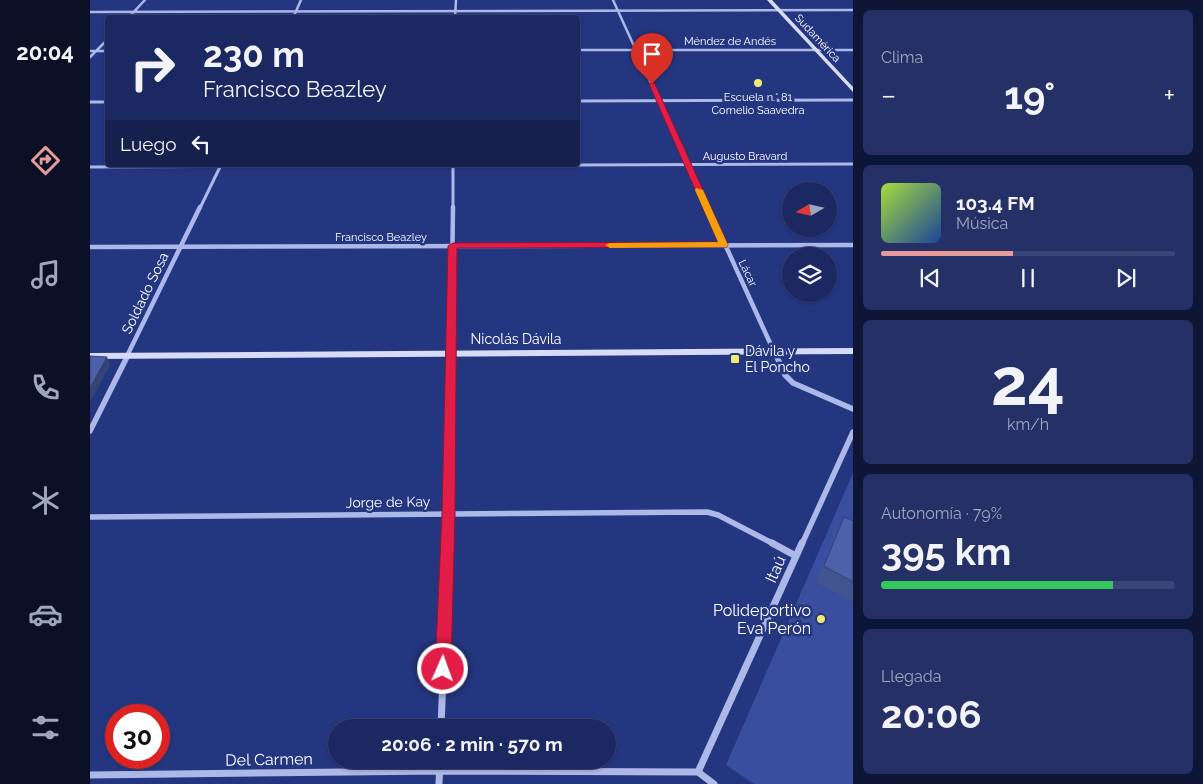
<!DOCTYPE html>
<html lang="es">
<meta charset="utf-8">
<style>
:root{--surface:#1c2861;--page:#253067;--text:#f1f3f6;--muted:#a0a6bd;--line:#3a4476;--accent:#e69b98}
body{margin:0;font-family:Raleway,sans-serif;background:var(--page);color:var(--text);height:100vh;display:flex;flex-direction:column;font-size:19px;white-space:nowrap}
*{box-sizing:border-box;margin:0}
p{font-size:16px;color:var(--muted)}
.icon{flex:none;width:28px;height:28px;fill:none;stroke:currentColor;stroke-width:2;stroke-linecap:round;stroke-linejoin:round}
.map{position:relative;flex:1;overflow:hidden}
.sheet{display:flex;flex-direction:column;gap:10px;padding:10px;background:#0f1635;width:350px}
.sheet>*{flex:none}
.hud{position:absolute;left:15px;top:15px;width:475px;height:152px;border-radius:5px;box-shadow:0 1px 4px #0004,0 0 0 1px var(--line);background:#1c2861;color:var(--text);overflow:hidden}
.needle{width:32px;rotate:261deg}
.buttons{position:absolute;left:692px;top:182px;display:grid;gap:10px}
.buttons a{display:grid;place-items:center;width:55px;height:55px;border-radius:50%;background:var(--surface);box-shadow:0 1px 4px #0004,0 0 0 1px var(--line);font-size:25px}
.speed{position:absolute;left:15px;top:704px;display:flex;gap:10px;font-size:25px;font-weight:700;text-align:center}
.speed>*{display:grid;place-content:center;width:65px;height:65px;border-radius:50%;background:var(--surface);box-shadow:0 1px 4px #0004,0 0 0 1px var(--line);line-height:1}
.speed .limit{border:8px solid #d22;background:#fff;color:#111}
.pin{position:absolute;display:grid;place-items:center;width:42px;height:42px;color:#fff;margin:-51px -21px;border-radius:50% 50% 50% 0;rotate:-45deg;box-shadow:0 0 5px #0007}
.pin .icon{rotate:45deg}
.me{position:absolute;width:55px;margin:-28px;rotate:2deg;stroke-linejoin:round;filter:drop-shadow(0 0 4px #0008)}
.turn{display:flex;align-items:center;gap:18px;height:105px;padding:0 15px;font-size:22px}
.turn .icon{width:65px;height:65px;stroke-width:2.5}
.turn b{display:block;font-size:35px;line-height:42px}
.then{display:flex;align-items:center;height:48px;padding:0 15px;background:#0003;gap:10px;font-size:19px}
.big{font-size:38px;font-weight:700;line-height:1.1}
.sheet .widget{flex:1;display:flex;flex-direction:column;justify-content:center;gap:8px;min-width:0;padding:0 18px;border-radius:8px;background:var(--page)}
.sheet .dial{align-items:center;gap:0}
.dial b{font-size:65px;line-height:1}
.song{display:flex;align-items:center;gap:15px}
.cover{width:60px;height:60px;border-radius:8px;background:linear-gradient(135deg,hsl(80 70% 55%),hsl(220 70% 35%))}
.played{height:5px;border-radius:2px;background:linear-gradient(90deg,var(--accent) 45%,var(--line) 45%)}
.keys{display:flex;justify-content:space-around;direction:ltr}
.heat{display:flex;justify-content:space-between;align-items:center;font-size:28px;direction:ltr}
.charge{height:8px;border-radius:4px;background:linear-gradient(90deg,#34c759 79%,var(--line) 0)}
.trip{position:absolute;left:238px;top:719px;width:288px;height:50px;border-radius:25px;background:var(--surface);box-shadow:0 1px 4px #0004,0 0 0 1px var(--line);font-weight:700;line-height:50px;text-align:center}
main{display:flex;flex:1;min-height:0}
.tabs{display:flex;flex-direction:column;width:90px;justify-content:space-around;align-items:center;background:#0b1027;color:var(--muted)}
.tabs .icon{width:35px;height:35px}
.tabs .on{color:var(--accent)}
.tabs b{font-size:22px;color:var(--text)}
.map>svg:first-child{display:block}
.green{fill:#394e9f}
.lines{fill:none;stroke-linecap:round;stroke-linejoin:round}
.street-far4{stroke:#acb8e7;stroke-width:2.5}
.street-far3{stroke:#acb8e7;stroke-width:3}
.street-far2{stroke:#acb8e7;stroke-width:4.5}
.street-far1{stroke:#acb8e7;stroke-width:5.5}
.street{stroke:#acb8e7;stroke-width:7}
.secondary{fill:#d6dcf6;fill-rule:evenodd}
.wall{fill:#425392}
.shaded-wall{fill:#364377}
.building{fill:#4d60aa;stroke:#364377}
.route{fill:#e11d48;stroke:#92132f}
.slow{fill:#f59e0b}
.poi-dot{fill:#f0eb70;stroke:#253681;stroke-width:2}
.labels{text-anchor:middle;stroke-width:5;stroke-linejoin:round;paint-order:stroke}
.far-street-label{font-size:11px;fill:#fff;stroke:#253681}
.far-poi-label{font-size:11px;fill:#fff;stroke:#253681}
.street-label{font-size:14px;fill:#fff;stroke:#253681}
.poi-label{font-size:14px;fill:#fff;stroke:#253681;text-anchor:start}
.near-street-label{font-size:16px;fill:#fff;stroke:#253681}
.near-poi-label{font-size:16px;fill:#fff;stroke:#253681;text-anchor:end}
</style>
<main>
<nav class="tabs">
<b>20:04</b>
<svg class="icon on" aria-label="directions" viewBox="0 0 24 24"><path d="M12 3l9 9-9 9-9-9zM9 14v-3h6M13 9l2 2-2 2"/></svg>
<svg class="icon" aria-label="music" viewBox="0 0 24 24"><path d="M9 18V5l10-2v13"/><circle cx="6" cy="18" r="3"/><circle cx="16" cy="16" r="3"/></svg>
<svg class="icon" aria-label="phone" viewBox="0 0 24 24"><path d="M5 4h4l2 5-3 2q2 4 5 5l2-3 5 2v4C11 20 4 13 5 4z"/></svg>
<svg class="icon" aria-label="climate" viewBox="0 0 24 24"><path d="M12 3v18M4 7l16 10M4 17L20 7"/></svg>
<svg class="icon" aria-label="car" viewBox="0 0 24 24"><path d="M5 17H2v-5l4-1 3-4h7l3 4 3 1v5h-3M9 17h6M6 11h13"/><circle cx="7" cy="17" r="2"/><circle cx="17" cy="17" r="2"/></svg>
<svg class="icon" aria-label="filters" viewBox="0 0 24 24"><path d="M4 7h16M4 17h16"/><circle cx="9" cy="7" r="2"/><circle cx="15" cy="17" r="2"/></svg>
</nav>
<div class="map">
<svg width="763" height="784" viewBox="0 0 763 784">
<rect width="100%" height="100%" fill="#253681"/>
<!-- green -->
<path class="green" d="M763,473V784H664L636,765Z"/>
<g class="lines">
<!-- street-far4 -->
<path class="street-far4" d="M523,0L565,92
M0,12L763,10
M38,18L55,0
M203,18L211,0
M365,18L366,0
M488,50H763
M0,51H18
M0,57L18,39"/>
<!-- street-far3 -->
<path class="street-far3" d="M565,91L618,208
M488,101L763,100
M0,102H18
M488,165L763,164
M0,167L479,165
M110,208L131,165
M363,208V165"/>
<!-- street-far2 -->
<path class="street-far2" d="M618,207L686,356
M0,247L763,245
M37,356L110,207
M361,356L363,207"/>
<!-- street-far1 -->
<path class="street-far1" d="M686,355L695,375L703,383L763,409
M0,431L38,355
M0,517L617,512L628,515L684,544
M358,544L361,355
M712,544L763,432"/>
<!-- street -->
<path class="street" d="M682,543L706,556
M351,728L358,543
M608,772L712,543
M0,775L349,771L608,772L624,784
M349,784L350,760"/>
<!-- secondary -->
<path class="secondary" d="M677,0H682L763,87V92Z
M763,348V354L0,359V353Z"/>
</g>
<!-- wall -->
<path class="wall" d="M754,517L763,521V603L726,582L747,533Z"/>
<!-- shaded-wall -->
<path class="shaded-wall" d="M17,357L20,365L1,401L0,399V388Z"/>
<!-- building -->
<path class="building" d="M0,356L17,357L0,388Z
M754,517L763,521V582L734,566Z"/>
<!-- route -->
<path class="route" d="M562,82L565,84L638,245L637,247L367,248L365,514L361,669L359,674L353,677L348,674L345,669L352,514L358,246L363,243L628,242L559,84Z"/>
<!-- slow -->
<path class="slow" d="M606,188L613,190L638,245L637,247L520,248L515,245L520,243L628,242L605,190Z"/>
<!-- markers -->
<g class="poi-dot">
<circle cx="668" cy="83" r="5"/>
<rect x="640" y="354" width="10" height="10" rx="2.5"/>
<circle cx="731" cy="619" r="5"/>
</g>
<g class="labels">
<!-- far-street labels -->
<g class="far-street-label">
<text transform="translate(728 38) rotate(47)" y="4">Sudamérica</text>
<text x="640" y="45">Méndez de Andés</text>
<text x="655" y="160">Augusto Bravard</text>
<text x="291" y="241">Francisco Beazley</text>
<text transform="translate(658 273) rotate(64)" y="4">Lácar</text>
</g>
<!-- far-poi labels -->
<g class="far-poi-label">
<text x="668" y="101">Escuela n.° 81<tspan x="668" dy="13">Cornelio Saavedra</tspan></text>
</g>
<!-- street labels -->
<g class="street-label">
<text transform="translate(55 293) rotate(-64)" y="5">Soldado Sosa</text>
<text x="426" y="344">Nicolás Dávila</text>
<text transform="translate(298 502) rotate(-1)" y="5">Jorge de Kay</text>
</g>
<!-- poi labels -->
<g class="poi-label">
<text x="655" y="356">Dávila y<tspan x="655" dy="16">El Poncho</tspan></text>
</g>
<!-- near-street labels -->
<g class="near-street-label">
<text transform="translate(685 569) rotate(-66)" y="6">Itaú</text>
<text transform="translate(179 759) rotate(-1)" y="6">Del Carmen</text>
</g>
<!-- near-poi labels -->
<g class="near-poi-label">
<text x="721" y="616">Polideportivo<tspan x="721" dy="18">Eva Perón</tspan></text>
</g>
</g>
</svg>
<div class="buttons">
<a><svg class="needle" viewBox="-14 -14 28 28"><path d="M0-13l5 13h-10z" fill="#e53935"/><path d="M0 13l5-13h-10z" fill="#a0a6bd"/></svg></a>
<a><svg class="icon" aria-label="layers" viewBox="0 0 24 24"><path d="M12 4l9 5-9 5-9-5zM3 14l9 5 9-5"/></svg></a>
</div>
<div class="speed"><div class="limit">30</div></div>
<div class="pin" style="left:562px;top:84px;background:#d93025"><svg class="icon" aria-label="arrive" viewBox="0 0 24 24"><path d="M6 21V4h12l-3 4 3 4H6"/></svg></div>
<svg class="me" style="left:353px;top:669px" viewBox="-20 -20 40 40"><circle r="17" fill="#e11d48" stroke="#fff" stroke-width="3"/><path d="M0-11L8 9 0 5-8 9z" fill="#fff"/></svg>
<div class="trip">20:06 · 2 min · 570 m</div>
<div class="hud">
<div class="turn"><svg class="icon" aria-label="right" viewBox="0 0 24 24"><path d="M7 20v-9h11M14 6l5 5-5 5"/></svg><div><b>230 m</b>Francisco Beazley</div></div>
<div class="then">Luego<svg class="icon" aria-label="left" viewBox="0 0 24 24"><path d="M17 20v-9H6M10 6l-5 5 5 5"/></svg></div>
</div>
</div>
<section class="sheet">
<div class="widget"><p>Clima</p>
<div class="heat"><a>−</a><b class="big">19°</b><a>+</a></div>
</div>
<div class="widget">
<div class="song"><i class="cover"></i><div><b>103.4 FM</b><p>Música</p></div></div>
<div class="played"></div>
<div class="keys"><svg class="icon" aria-label="previous" viewBox="0 0 24 24"><path d="M18 5L8 12l10 7zM5 5v14"/></svg><svg class="icon" aria-label="pause" viewBox="0 0 24 24"><path d="M8 5v14M16 5v14"/></svg><svg class="icon" aria-label="next" viewBox="0 0 24 24"><path d="M6 5l10 7-10 7zM19 5v14"/></svg></div>
</div>
<div class="widget dial"><b>24</b><p>km/h</p></div>
<div class="widget"><p>Autonomía · 79%</p><b class="big">395 km</b><div class="charge"></div></div>
<div class="widget"><p>Llegada</p><b class="big">20:06</b></div>
</section>
</main>
